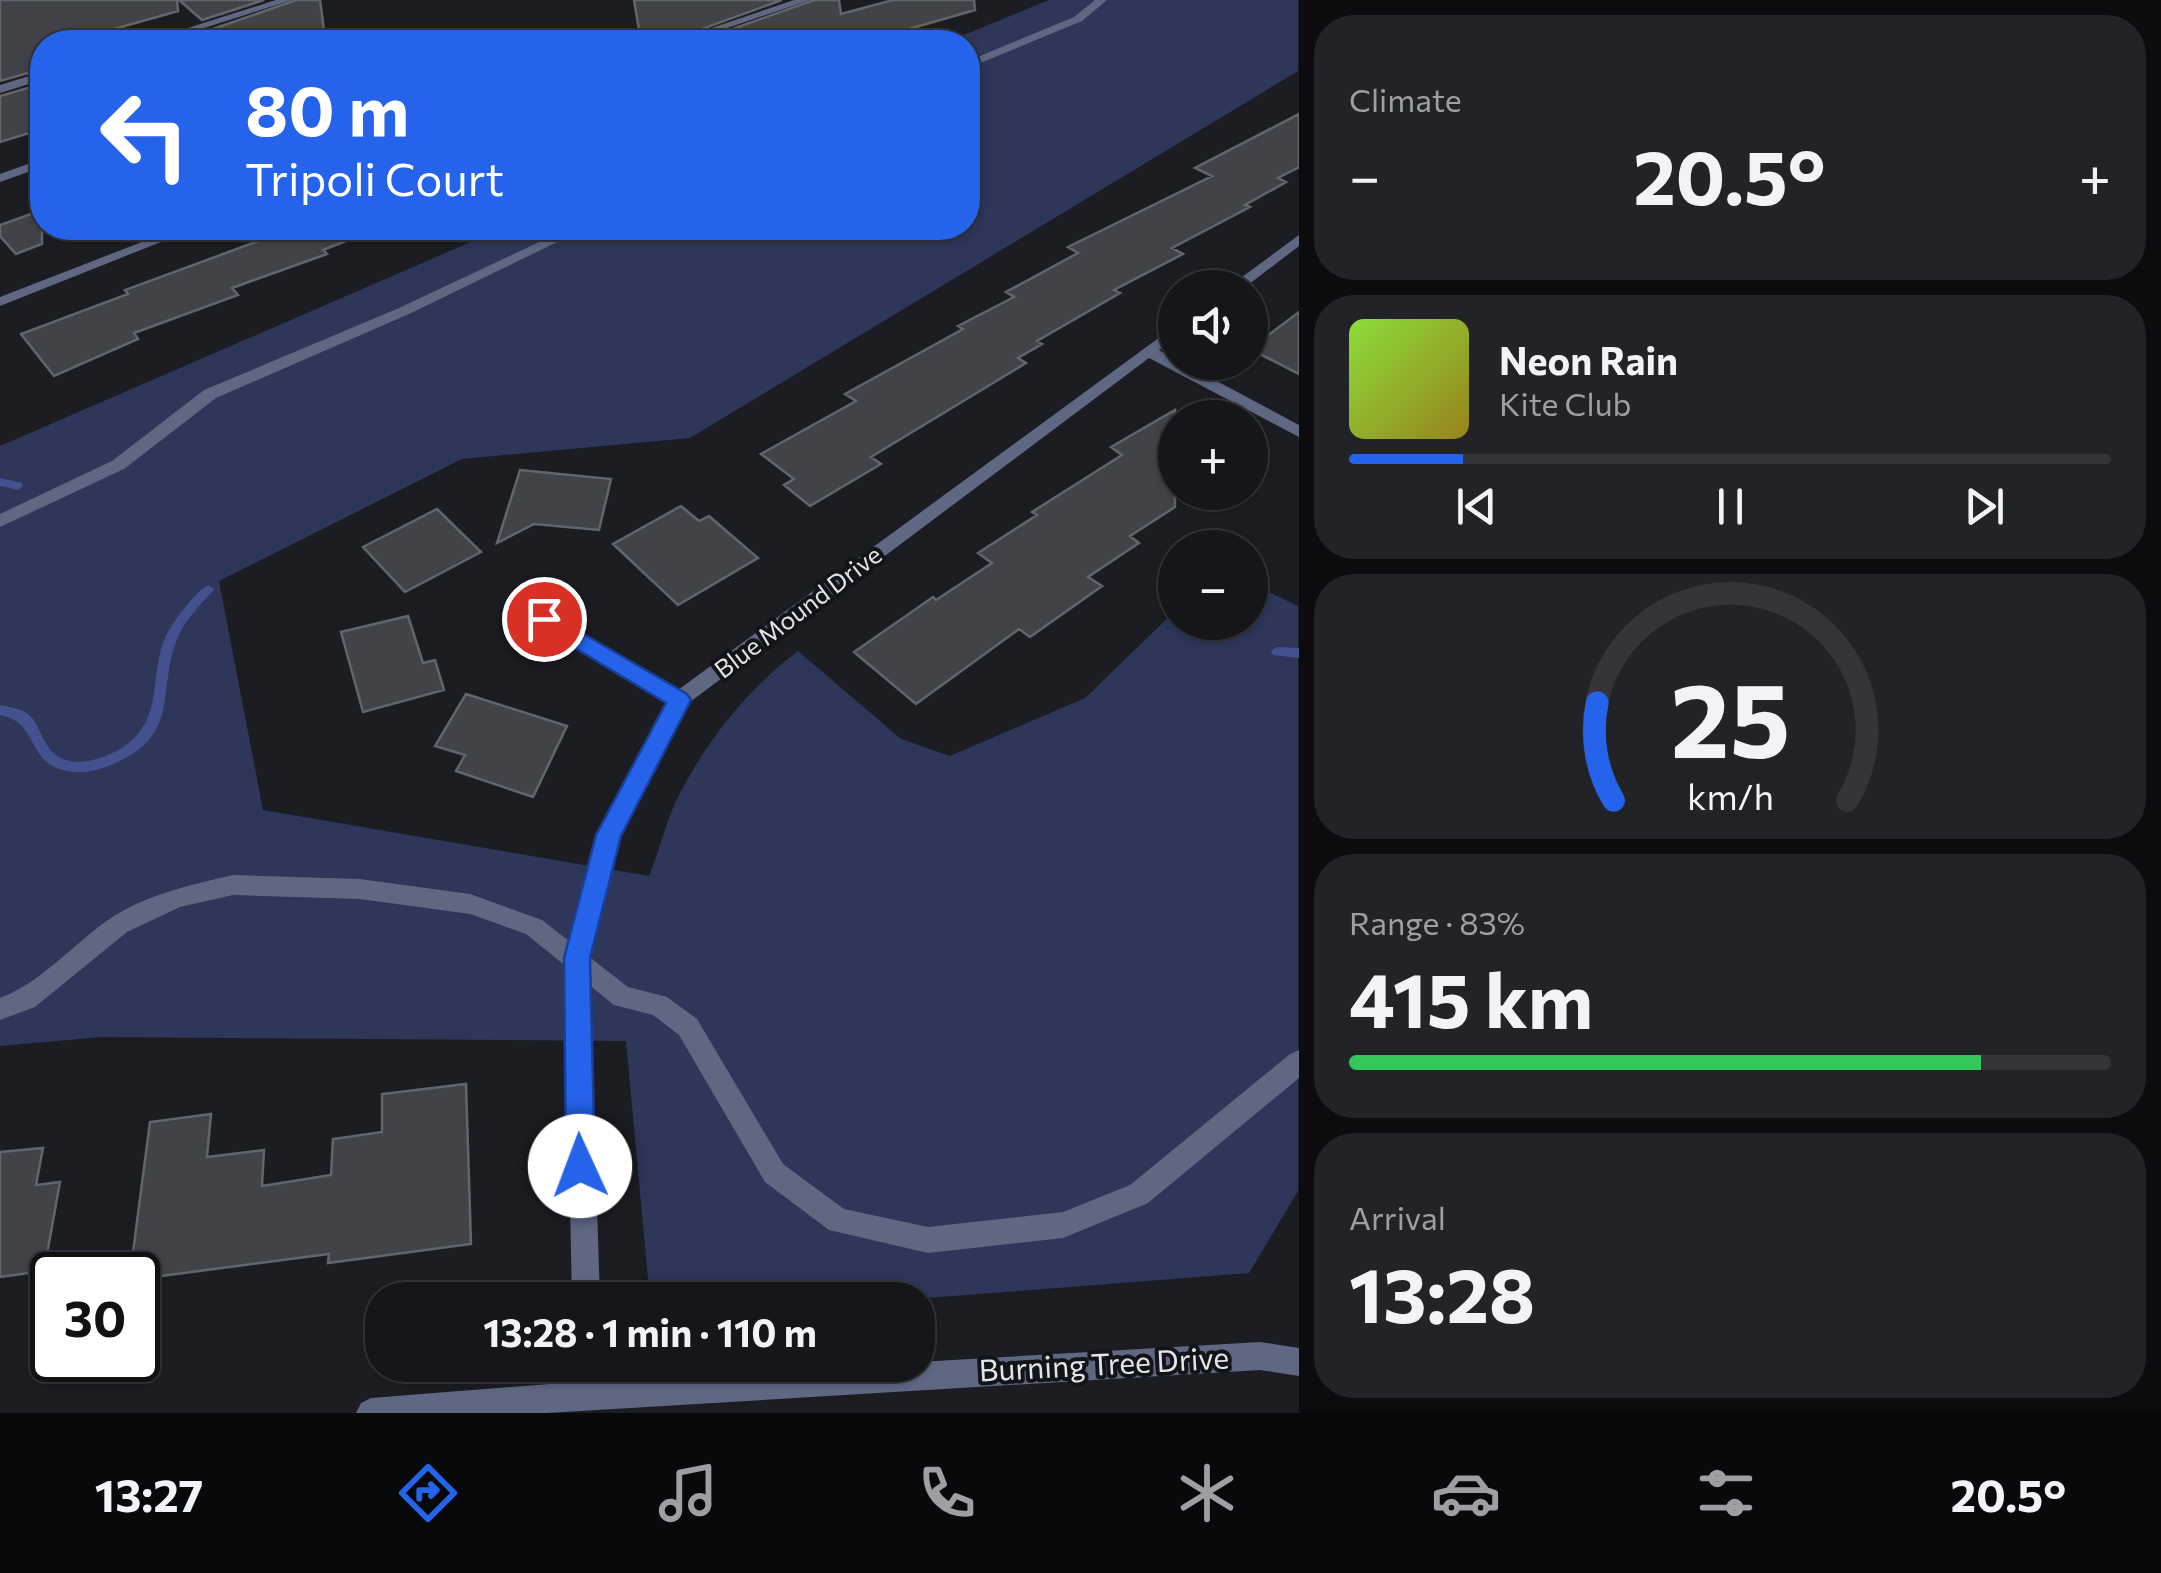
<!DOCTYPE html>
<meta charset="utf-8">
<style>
:root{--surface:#15161a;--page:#222327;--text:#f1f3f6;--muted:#9d9fa2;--line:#343539;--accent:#2563eb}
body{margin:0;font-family:Commissioner,sans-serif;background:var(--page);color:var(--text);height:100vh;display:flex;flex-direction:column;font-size:38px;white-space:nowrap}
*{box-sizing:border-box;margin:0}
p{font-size:32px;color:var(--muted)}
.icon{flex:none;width:55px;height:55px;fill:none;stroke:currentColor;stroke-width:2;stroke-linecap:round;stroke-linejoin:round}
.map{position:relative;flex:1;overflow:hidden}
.drawer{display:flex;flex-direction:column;gap:15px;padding:15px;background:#0c0c0e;width:862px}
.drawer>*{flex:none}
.top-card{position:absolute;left:30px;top:30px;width:950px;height:210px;border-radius:40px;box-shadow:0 2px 8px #0004,0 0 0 2px var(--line);background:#2563eb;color:#fff;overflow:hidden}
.controls{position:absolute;left:1158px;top:270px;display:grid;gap:20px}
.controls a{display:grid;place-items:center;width:110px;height:110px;border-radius:50%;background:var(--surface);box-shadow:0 2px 8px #0004,0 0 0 2px var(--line);font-size:50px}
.speed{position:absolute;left:30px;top:1252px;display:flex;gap:20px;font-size:50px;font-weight:700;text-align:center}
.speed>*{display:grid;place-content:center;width:130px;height:130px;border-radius:50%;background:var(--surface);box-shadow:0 2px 8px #0004,0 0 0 2px var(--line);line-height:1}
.speed .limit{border:5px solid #111;border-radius:15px;background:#fff;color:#111}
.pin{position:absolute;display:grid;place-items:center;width:85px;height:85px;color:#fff;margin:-42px;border:5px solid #fff;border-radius:50%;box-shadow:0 2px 10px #0007}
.me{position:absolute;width:110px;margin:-55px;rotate:358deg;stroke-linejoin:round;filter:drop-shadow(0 0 8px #0008)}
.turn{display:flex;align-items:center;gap:35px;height:210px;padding:0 50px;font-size:45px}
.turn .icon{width:130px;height:130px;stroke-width:2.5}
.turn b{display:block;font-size:70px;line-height:85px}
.big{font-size:75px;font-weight:700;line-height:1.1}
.drawer .tile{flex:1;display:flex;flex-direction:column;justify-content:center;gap:15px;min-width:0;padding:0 35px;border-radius:40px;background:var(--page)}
.drawer .dial{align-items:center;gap:0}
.dial svg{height:260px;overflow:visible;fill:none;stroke:var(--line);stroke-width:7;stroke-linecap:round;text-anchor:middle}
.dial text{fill:var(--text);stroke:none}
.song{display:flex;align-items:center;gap:30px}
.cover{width:120px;height:120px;border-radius:15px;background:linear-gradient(135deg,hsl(90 70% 55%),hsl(50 70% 35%))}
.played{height:10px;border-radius:5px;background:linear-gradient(90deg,var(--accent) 15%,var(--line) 15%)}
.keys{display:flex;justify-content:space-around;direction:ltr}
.heat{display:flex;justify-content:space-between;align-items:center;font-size:55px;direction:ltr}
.charge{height:15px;border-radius:8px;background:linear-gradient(90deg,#34c759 83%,var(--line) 0)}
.trip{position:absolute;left:365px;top:1282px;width:570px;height:100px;border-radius:40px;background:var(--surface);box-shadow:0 2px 8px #0004,0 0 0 2px var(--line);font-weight:700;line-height:100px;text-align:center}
.tab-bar{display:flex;height:160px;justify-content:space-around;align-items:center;background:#08090a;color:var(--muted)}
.tab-bar .icon{width:70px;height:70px}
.tab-bar .active{color:var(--accent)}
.tab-bar b{font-size:45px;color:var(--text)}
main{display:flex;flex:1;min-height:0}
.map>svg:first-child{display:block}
.green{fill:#2e3659}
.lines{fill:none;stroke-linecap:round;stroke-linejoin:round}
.stream{fill:#44518e;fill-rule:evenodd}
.building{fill:#414349;stroke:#63656c;stroke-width:2.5}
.service{fill:#5f6783;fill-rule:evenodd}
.minor{fill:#5f6783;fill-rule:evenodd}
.route{fill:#2563eb;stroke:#184099;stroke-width:2.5}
.labels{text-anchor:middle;stroke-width:8;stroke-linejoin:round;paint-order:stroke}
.street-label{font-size:25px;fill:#e3e4e8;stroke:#121419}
.near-street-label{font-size:30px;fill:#e3e4e8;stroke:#121419}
</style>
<main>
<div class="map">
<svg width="1299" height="1413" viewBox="0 0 1299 1413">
<rect width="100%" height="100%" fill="#1c1d22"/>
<!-- green -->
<path class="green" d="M1049,0H1298V71L690,438L462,459L219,581L263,810L649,876C660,850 666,820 679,795C707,740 749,688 798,651L901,739L950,756L1085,698L1175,611V622H1250V583L1298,606V1191L1249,1273L902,1300H650L626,1041L101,1037L0,1046V446L503,228H968V42H947Z"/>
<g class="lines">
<!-- stream -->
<path class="stream" d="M0,478L22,483L23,486L18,490L0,486Z
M208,585L214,589L212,592C198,607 183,622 176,642C158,690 179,733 120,761C104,769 84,775 67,771C25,763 40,722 0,715V705C10,707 21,708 29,715C39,724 41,738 49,748C66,771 99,761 120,749C162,723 150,686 162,646C167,631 176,618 186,606C193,598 199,590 208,585Z
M1277,647L1299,648V658L1273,655L1271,652L1273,649Z"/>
</g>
<!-- building -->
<path class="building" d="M0,0H177L178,11L68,42H42V69L0,81Z
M179,0H264L202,20Z
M296,0H320L325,38L310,42H230L213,29Z
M634,0H782L666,42H641Z
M814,0H839L841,14L893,0H974L975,10L864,42H696Z
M42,84V129L0,142V96Z
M1299,114V167L1278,178L1286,182L1245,205L1250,207L1172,248L1183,254L1114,290L1120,293L1037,341L1042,344L1018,358L1026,363L871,457L881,464L810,506L784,485L794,479L761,454L856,401L845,394L963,329L958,326L1014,297L1006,292L1078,253L1068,247L1212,176L1195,168Z
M42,210V244L16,254L0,236V225Z
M294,228L374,230L323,250L327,254L232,288L238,295L134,333L138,339L54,376L21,334L128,294L125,290Z
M1299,312V374L1250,349Z
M1175,410V507L1130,536L1139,543L1088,577L1102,586L1030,637L1019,629L916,704L854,652L933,597L936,600L992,563L978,553L1037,515L1032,512L1122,455L1111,447Z
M520,470L611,479L599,530L534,524L497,543Z
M681,506L699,521L709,516L758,558L678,605L613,544Z
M437,509L481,552L405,592L363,547Z
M408,616L423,663L435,660L444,690L363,712L341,632Z
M466,694L567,726L533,797L456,771L465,755L435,746Z
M466,1084L471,1244L328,1263L329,1254L138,1279V1275H130L150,1122L211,1114L207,1157L264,1150L262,1186L331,1175L333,1139L382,1132V1094Z
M43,1148L36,1185L60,1182L44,1271L0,1277V1152Z"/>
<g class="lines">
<!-- service -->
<path class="service" d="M1095,0H1107L1082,21L968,68V61L1074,17Z
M42,159V167L0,182V174Z
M569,228H586L409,314L216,398L124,469L0,527V514L112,461L204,390L399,308Z
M233,875L360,879L470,894L542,920L628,987L667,997L697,1019L783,1164L844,1209L928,1227L1063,1212L1130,1185L1290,1054L1299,1050V1078L1148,1203L1063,1238L928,1253L829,1230L765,1182L679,1035L653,1015L614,1005L526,934L470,914L360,899L233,895L180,907L127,932L35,1007L0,1020V998C41,983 72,945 108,920C144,895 190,885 233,875Z"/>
<!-- minor -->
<path class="minor" d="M276,0H292L160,42H144Z
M794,0H810L686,42H670Z
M42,72V80L0,93V85Z
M178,228H196L0,306V297Z
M1299,235V246L1244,288H1227Z
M1175,326V338L1159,350L1175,359V362H1181L1299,425V437L1149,358L686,705L620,836L589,958L600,1300H572L565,958L598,835L668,703L537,624L535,619L537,614H551L678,690Z
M1260,1342L1299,1348V1376L1260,1370L547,1413H356L361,1403L371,1398L575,1382L574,1365H602L603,1380L859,1365H918V1362Z"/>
</g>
<!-- route -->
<path class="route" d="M544,611L687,694L691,700L621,836L590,958L595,1166L591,1176L580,1181L570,1176L566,1166L564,958L596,835L666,703L537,625L534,619L537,614Z"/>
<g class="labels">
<!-- street labels -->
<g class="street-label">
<text transform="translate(798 612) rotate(-37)" y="9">Blue Mound Drive</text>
</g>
<!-- near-street labels -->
<g class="near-street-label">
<text transform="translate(1104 1365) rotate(-3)" y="10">Burning Tree Drive</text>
</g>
</g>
</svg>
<div class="controls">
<a><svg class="icon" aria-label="sound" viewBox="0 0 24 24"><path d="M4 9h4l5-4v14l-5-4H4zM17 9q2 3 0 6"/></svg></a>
<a>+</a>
<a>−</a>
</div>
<div class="speed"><div class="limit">30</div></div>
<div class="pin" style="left:544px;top:619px;background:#d93025"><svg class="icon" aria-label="arrive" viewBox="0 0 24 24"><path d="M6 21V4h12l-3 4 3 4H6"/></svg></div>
<svg class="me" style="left:580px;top:1166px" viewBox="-20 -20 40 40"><circle r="19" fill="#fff"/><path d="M0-13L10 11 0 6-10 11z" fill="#2563eb"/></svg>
<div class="trip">13:28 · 1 min · 110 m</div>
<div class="top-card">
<div class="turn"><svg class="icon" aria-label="left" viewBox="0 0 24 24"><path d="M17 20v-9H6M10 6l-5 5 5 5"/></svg><div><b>80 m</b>Tripoli Court</div></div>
</div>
</div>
<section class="drawer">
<div class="tile"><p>Climate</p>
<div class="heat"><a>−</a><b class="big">20.5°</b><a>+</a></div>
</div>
<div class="tile">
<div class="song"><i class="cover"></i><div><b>Neon Rain</b><p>Kite Club</p></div></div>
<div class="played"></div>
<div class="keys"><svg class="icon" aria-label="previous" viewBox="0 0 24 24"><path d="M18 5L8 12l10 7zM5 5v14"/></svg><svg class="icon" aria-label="pause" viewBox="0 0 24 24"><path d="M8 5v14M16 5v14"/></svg><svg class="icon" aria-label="next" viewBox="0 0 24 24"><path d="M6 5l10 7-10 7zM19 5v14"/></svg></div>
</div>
<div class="tile dial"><svg viewBox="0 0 100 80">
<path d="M14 69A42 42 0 1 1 86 69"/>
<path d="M14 69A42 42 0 0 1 9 39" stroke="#2563eb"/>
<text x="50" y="56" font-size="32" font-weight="700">25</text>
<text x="50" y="72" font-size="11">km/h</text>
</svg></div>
<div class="tile"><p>Range · 83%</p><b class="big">415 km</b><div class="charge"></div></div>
<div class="tile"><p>Arrival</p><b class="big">13:28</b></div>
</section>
</main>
<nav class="tab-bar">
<b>13:27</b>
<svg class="icon active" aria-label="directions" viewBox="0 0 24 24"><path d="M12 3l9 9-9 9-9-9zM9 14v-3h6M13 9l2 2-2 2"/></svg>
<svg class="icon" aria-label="music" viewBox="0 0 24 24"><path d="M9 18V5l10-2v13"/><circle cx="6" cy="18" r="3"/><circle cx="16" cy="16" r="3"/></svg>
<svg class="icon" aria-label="phone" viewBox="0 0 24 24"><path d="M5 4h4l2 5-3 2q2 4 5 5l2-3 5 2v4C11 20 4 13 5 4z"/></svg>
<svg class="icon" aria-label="climate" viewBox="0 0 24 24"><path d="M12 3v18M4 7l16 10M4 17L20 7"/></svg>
<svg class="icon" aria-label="car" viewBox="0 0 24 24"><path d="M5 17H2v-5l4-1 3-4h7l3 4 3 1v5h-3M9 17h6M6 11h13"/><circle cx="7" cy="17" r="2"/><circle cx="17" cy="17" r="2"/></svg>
<svg class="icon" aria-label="filters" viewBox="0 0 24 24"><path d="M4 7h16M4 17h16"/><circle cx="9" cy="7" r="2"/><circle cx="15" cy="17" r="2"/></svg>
<b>20.5°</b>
</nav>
